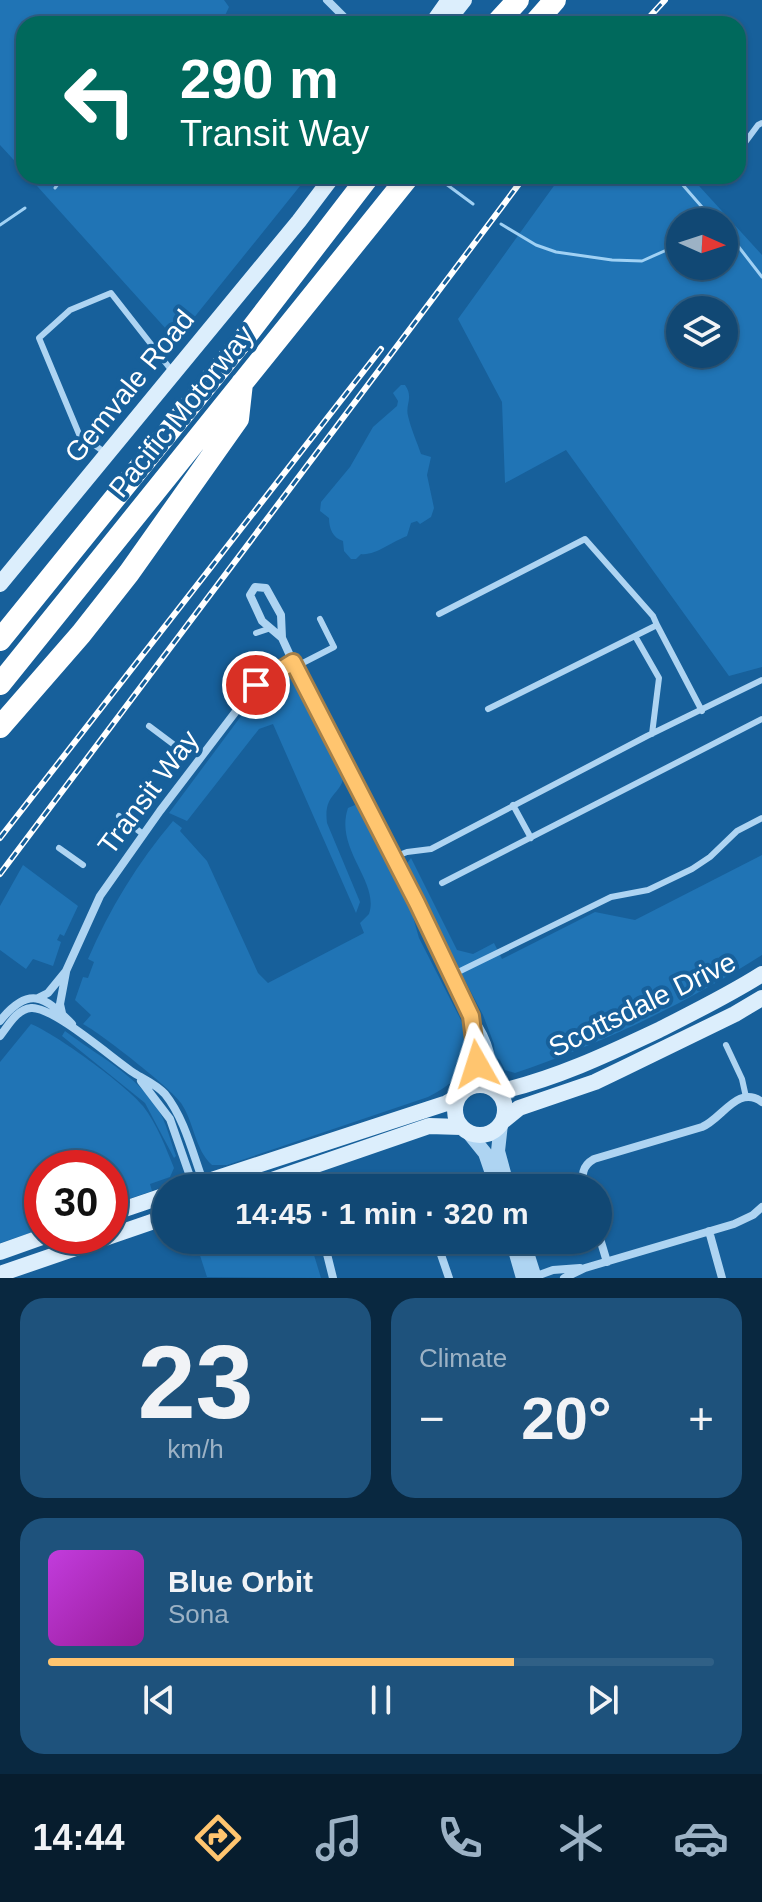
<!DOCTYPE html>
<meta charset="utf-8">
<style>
:root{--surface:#114874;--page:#1e527c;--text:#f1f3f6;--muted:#9cb2c5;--line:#306086;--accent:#ffc56f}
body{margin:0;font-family:Helvetica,sans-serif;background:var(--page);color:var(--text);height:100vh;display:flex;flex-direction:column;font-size:30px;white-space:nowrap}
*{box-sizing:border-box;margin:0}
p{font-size:26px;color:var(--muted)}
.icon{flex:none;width:44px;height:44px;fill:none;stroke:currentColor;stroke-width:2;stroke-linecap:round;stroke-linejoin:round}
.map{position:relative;height:1278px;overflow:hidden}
.drawer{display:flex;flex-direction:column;gap:20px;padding:20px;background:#092840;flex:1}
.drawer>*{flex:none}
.banner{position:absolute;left:16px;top:16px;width:730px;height:168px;border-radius:24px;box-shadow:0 2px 6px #0004,0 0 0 2px var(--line);background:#00695c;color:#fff;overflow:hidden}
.needle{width:52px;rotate:93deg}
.buttons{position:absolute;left:666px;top:208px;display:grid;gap:16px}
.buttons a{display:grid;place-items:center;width:72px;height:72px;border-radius:50%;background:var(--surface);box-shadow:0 2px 6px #0004,0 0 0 2px var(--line);font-size:40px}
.speed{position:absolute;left:24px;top:1150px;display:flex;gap:16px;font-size:40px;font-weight:700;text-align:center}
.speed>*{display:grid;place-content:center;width:104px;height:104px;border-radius:50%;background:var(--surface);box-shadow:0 2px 6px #0004,0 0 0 2px var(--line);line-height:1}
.speed .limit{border:12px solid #d22;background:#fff;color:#111}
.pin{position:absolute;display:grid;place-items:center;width:68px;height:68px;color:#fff;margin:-34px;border:4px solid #fff;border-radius:50%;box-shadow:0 2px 8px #0007}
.me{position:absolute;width:88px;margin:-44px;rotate:354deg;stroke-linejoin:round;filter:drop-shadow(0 0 6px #0008)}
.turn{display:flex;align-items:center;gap:28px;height:168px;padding:0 32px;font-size:36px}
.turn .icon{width:104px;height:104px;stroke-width:2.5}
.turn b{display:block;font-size:56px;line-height:68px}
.big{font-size:60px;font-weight:700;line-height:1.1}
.drawer .widget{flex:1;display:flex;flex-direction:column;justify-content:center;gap:12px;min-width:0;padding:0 28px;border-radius:24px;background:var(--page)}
.drawer .dial{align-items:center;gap:0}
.dial b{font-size:104px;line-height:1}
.song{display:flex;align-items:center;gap:24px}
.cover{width:96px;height:96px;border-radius:12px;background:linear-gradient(135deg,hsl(290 70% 55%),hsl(300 70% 35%))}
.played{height:8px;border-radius:4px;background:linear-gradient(90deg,var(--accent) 70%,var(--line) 70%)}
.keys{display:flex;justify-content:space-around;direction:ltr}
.heat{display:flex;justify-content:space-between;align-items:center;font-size:44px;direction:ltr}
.drawer .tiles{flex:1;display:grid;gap:20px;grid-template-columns:1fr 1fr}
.widget:last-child{grid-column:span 2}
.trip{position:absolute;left:152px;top:1174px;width:460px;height:80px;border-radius:40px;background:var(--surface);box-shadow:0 2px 6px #0004,0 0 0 2px var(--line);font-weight:700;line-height:80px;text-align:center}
.dock{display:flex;height:128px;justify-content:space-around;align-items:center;background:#071d2e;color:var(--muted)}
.dock .icon{width:56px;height:56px}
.dock .current{color:var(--accent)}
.dock b{font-size:36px;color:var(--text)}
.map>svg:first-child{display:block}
.green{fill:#2074b5;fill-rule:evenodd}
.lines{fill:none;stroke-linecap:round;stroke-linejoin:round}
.stream{stroke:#a0d1f4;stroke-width:3}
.service{stroke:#aed4f2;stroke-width:6}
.minor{stroke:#aed4f2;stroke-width:8}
.tertiary{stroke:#aed4f2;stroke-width:14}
.secondary{stroke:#dceefc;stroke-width:16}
.motorway{stroke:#fff;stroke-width:22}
.rail-casing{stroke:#fff;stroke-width:6}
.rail{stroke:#17609b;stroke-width:3;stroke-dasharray:9;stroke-linecap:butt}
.route-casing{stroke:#a68048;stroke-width:20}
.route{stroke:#ffc56f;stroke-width:14}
.labels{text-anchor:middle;stroke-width:8;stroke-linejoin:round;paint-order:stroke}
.street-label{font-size:28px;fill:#fff;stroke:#17609b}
</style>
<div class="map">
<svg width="762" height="1278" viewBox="0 0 762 1278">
<rect width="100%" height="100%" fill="#17609b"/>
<!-- green -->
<path class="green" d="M0,0H224L229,7L221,24H24V171L0,145Z
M28,176H295L300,186L176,340Z
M561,176H690L762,255V667L729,676L566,450L505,483L502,402L458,319ZM680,222H724V266H680ZM680,310H724V354H680Z
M401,385H405C414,398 405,404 408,416C411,429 417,442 421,454L431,457L427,475L434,508L431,517L420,524L417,521L411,523L407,536C393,541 375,556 361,554L356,559H351L344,551L343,541C333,538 329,529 329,518L320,511L321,502L350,467L373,427L397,406L398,401L393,393Z
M287,674L296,679L344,774C342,796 323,792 327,823L360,902L356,913L273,724L259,729L187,821L169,813L256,696L268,685Z
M355,805L361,808L411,910L419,938L468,1034L473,1058H469C461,1077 446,1088 428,1097L227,1165H212C195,1150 194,1122 181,1103C171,1088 100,1033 83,1024L91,1015L75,1000L83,977L88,978L94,962L88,959C109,910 138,862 173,821L182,828L180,831L207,861L258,973L268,983L364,933L360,923L369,914C380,882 334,849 348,808Z
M762,855V955C685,1004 601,1044 515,1073L505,1070L500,1060L495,1057L494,1044L483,1015L405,866L411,858L457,950L473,954L494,943L502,959L595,912L635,920Z
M23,865L78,906L64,936L60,934L57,940L61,942L53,966L33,959L26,969L0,950V906Z
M31,1024C56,1034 126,1085 143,1106C157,1124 166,1148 174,1168L170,1177L150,1184L152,1191L110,1205V1168H42V1229L0,1243V1062Z
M65,1031C95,1054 138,1076 158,1109C167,1124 170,1140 176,1156L174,1158L145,1103L62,1036Z
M195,1240H317L314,1255L321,1278L207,1277Z"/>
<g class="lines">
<!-- stream -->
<path class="stream" d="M675,176L715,222
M442,181L473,204
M55,188L64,176
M501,224L536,245L556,252L612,260L642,261L680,244
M0,225L25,208
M724,233L735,244
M724,243L738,246L762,277"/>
<!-- service -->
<path class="service" d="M738,152L758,125L762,123
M712,176H719
M107,454L79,434L39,338L70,310L111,293L172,371
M439,614L585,539L653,616L657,625
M256,633L271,628
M635,636L659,678L652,734
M295,667L334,647L320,619
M488,709L657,625L702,711
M149,726L173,744
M513,805L531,838
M119,816L143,834
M59,848L83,865
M394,857L407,852L431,849L647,736L762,680
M442,883L762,719
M452,975L611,897L648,890L692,869L710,857L737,831L762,818
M726,1045L742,1079L746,1097"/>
<!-- minor -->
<path class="minor" d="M327,0L351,24
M282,638L262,621L250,595L255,587L266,588L281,615L282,638L293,662L417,903L471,1016L478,1056L470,1087
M38,998L48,993L66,971L100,896L160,811L256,685L293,662
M62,1013L60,1004L66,972
M474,1020C490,1040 494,1066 496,1090
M0,1021C28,986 44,995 72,1024
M0,1036C8,1026 17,1009 31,1008C53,1006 114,1060 134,1073C145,1080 156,1084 165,1094C185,1119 193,1155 204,1184
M141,1081L170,1119L193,1185
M585,1188C581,1175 582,1166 594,1159L702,1127C722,1119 738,1084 762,1102
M709,1231L722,1278
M598,1232L607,1262
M332,1240L327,1254L333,1278
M436,1240L449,1278
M531,1278L553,1270L580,1268
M564,1278L585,1268L734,1224L753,1215L762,1207"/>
<!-- tertiary -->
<path class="tertiary" d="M501,1124L498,1151L508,1188
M468,1132L485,1153L497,1188
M512,1240L523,1278
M523,1240L535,1278"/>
<!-- secondary -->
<path class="secondary" d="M432,24L449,0
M445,24L464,0
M0,584L299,221L333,176
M455 1110a25 25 0 1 1 50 0a25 25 0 1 1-50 0Z
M498,1092C555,1079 606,1055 659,1030C694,1012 729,995 762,974
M503,1121L519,1108L595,1082L620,1070L735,1014L762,998
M187,1188L447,1103L459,1096
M249,1188L429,1126L461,1127
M110,1214L166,1195
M0,1252L45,1236
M0,1274L166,1217"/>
<!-- motorway -->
<path class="motorway" d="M496,24L518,0
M534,24L555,0
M0,640L246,336L369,176
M0,684L409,176
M0,727L81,634L129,573L238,419L242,383"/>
<!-- rail casing -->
<g class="rail-casing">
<path id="rail" d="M643,24L665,0
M0,838L381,349
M0,874L525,176"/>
</g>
<!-- rail -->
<use href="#rail" class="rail"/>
</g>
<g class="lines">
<!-- route casing -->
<g class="route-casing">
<path id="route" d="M256,685L293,662L417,903L471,1016L477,1064"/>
</g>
<!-- route -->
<use href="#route" class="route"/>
</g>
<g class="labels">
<!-- street labels -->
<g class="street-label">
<text transform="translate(129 386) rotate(-51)" y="10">Gemvale Road</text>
<text transform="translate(181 411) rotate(-51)" y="10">Pacific Motorway</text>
<text transform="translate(148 792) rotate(-53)" y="10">Transit Way</text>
<text transform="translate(642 1004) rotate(-26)" y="10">Scottsdale Drive</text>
</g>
</g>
</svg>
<div class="buttons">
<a><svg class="needle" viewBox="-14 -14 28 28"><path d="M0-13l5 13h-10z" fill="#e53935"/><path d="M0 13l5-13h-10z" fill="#9cb2c5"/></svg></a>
<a><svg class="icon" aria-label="layers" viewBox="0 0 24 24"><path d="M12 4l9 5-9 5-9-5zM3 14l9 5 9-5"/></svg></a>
</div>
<div class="speed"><div class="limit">30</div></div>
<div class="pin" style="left:256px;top:685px;background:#d93025"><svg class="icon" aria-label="arrive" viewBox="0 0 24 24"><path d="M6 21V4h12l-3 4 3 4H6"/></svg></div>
<svg class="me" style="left:477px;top:1064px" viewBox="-20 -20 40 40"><path d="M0-17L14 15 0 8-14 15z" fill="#ffc56f" stroke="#fff" stroke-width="4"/></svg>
<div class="trip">14:45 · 1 min · 320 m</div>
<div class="banner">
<div class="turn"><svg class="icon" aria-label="left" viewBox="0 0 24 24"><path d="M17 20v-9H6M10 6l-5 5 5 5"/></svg><div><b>290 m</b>Transit Way</div></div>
</div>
</div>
<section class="drawer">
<div class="tiles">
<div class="widget dial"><b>23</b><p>km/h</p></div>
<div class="widget"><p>Climate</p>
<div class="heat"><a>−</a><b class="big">20°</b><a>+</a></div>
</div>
<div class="widget">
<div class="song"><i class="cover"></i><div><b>Blue Orbit</b><p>Sona</p></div></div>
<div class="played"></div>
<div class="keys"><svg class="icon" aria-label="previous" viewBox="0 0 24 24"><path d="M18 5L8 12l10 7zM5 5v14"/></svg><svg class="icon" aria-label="pause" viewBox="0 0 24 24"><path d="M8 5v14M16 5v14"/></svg><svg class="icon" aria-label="next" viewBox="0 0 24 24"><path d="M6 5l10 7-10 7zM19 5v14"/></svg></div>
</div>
</div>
</section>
<nav class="dock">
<b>14:44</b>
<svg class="icon current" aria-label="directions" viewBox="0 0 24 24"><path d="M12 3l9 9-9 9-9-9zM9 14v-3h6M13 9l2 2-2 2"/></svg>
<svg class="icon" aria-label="music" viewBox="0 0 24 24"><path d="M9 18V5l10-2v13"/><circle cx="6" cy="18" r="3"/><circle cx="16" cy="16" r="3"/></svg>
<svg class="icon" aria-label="phone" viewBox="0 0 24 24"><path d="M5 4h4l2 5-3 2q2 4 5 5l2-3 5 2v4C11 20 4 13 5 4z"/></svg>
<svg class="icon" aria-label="climate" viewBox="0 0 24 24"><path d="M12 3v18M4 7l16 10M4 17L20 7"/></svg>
<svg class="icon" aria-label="car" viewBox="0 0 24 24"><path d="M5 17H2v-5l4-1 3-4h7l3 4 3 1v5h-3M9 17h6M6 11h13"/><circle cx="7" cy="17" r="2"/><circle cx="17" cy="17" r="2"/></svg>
</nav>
